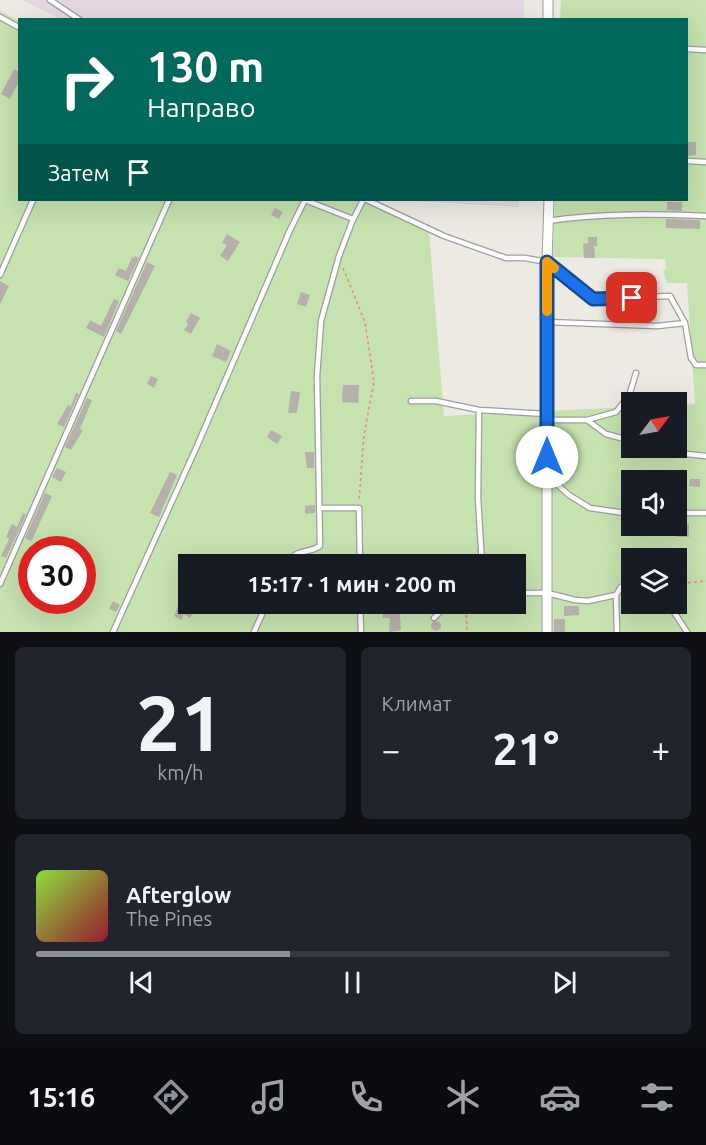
<!DOCTYPE html>
<html lang="ru">
<meta charset="utf-8">
<style>
:root{--surface:#171b24;--page:#20242c;--text:#f1f3f6;--muted:#9ea1a6;--line:#363941;--accent:#8c9099}
body{margin:0;font-family:Ubuntu,sans-serif;background:var(--page);color:var(--text);height:100vh;display:flex;flex-direction:column;font-size:22px;white-space:nowrap}
*{box-sizing:border-box;margin:0}
p{font-size:20px;color:var(--muted)}
.icon{flex:none;width:33px;height:33px;fill:none;stroke:currentColor;stroke-width:2;stroke-linecap:round;stroke-linejoin:round}
.map{position:relative;height:632px;overflow:hidden}
.drawer{display:flex;flex-direction:column;gap:15px;padding:15px;background:#0d0f14;flex:1}
.drawer>*{flex:none}
.guide{position:absolute;left:18px;top:18px;width:670px;height:183px;border-radius:0px;box-shadow:0 6px 24px #0002;background:#00695c;color:#fff;overflow:hidden}
.needle{width:39px;rotate:58deg}
.controls{position:absolute;left:621px;top:392px;display:grid;gap:12px}
.controls a{display:grid;place-items:center;width:66px;height:66px;border-radius:0px;background:var(--surface);box-shadow:0 6px 24px #0002;font-size:30px}
.speed{position:absolute;left:18px;top:536px;display:flex;gap:12px;font-size:30px;font-weight:700;text-align:center}
.speed>*{display:grid;place-content:center;width:78px;height:78px;border-radius:50%;background:var(--surface);box-shadow:0 6px 24px #0002;line-height:1}
.speed .limit{border:9px solid #d22;background:#fff;color:#111}
.pin{position:absolute;display:grid;place-items:center;width:51px;height:51px;color:#fff;margin:-26px;border-radius:12px;box-shadow:0 3px 9px #0006}
.me{position:absolute;width:66px;margin:-33px;rotate:0deg;stroke-linejoin:round;filter:drop-shadow(0 0 4px #0008)}
.turn{display:flex;align-items:center;gap:21px;height:126px;padding:0 30px;font-size:27px}
.turn .icon{width:78px;height:78px;stroke-width:2.5}
.turn b{display:block;font-size:42px;line-height:51px}
.then{display:flex;align-items:center;height:57px;padding:0 30px;background:#0003;gap:12px;font-size:22px}
.big{font-size:45px;font-weight:700;line-height:1.1}
.drawer .tile{flex:1;display:flex;flex-direction:column;justify-content:center;gap:9px;min-width:0;padding:0 21px;border-radius:9px;background:var(--page)}
.drawer .dial{align-items:center;gap:0}
.dial b{font-size:78px;line-height:1}
.song{display:flex;align-items:center;gap:18px}
.cover{width:72px;height:72px;border-radius:9px;background:linear-gradient(135deg,hsl(90 70% 55%),hsl(350 70% 35%))}
.played{height:6px;border-radius:3px;background:linear-gradient(90deg,var(--accent) 40%,var(--line) 40%)}
.keys{display:flex;justify-content:space-around;direction:ltr}
.heat{display:flex;justify-content:space-between;align-items:center;font-size:33px;direction:ltr}
.drawer .tiles{flex:1;display:grid;gap:15px;grid-template-columns:1fr 1fr}
.tile:last-child{grid-column:span 2}
.trip{position:absolute;left:178px;top:554px;width:348px;height:60px;border-radius:0px;background:var(--surface);box-shadow:0 6px 24px #0002;font-weight:700;line-height:60px;text-align:center}
.menu{display:flex;height:96px;justify-content:space-around;align-items:center;background:#090b0e;color:var(--muted)}
.menu .icon{width:42px;height:42px}
.menu .on{color:var(--accent)}
.menu b{font-size:27px;color:var(--text)}
.map>svg:first-child{display:block}
.industrial{fill:#e5d7e2}
.grass{fill:#c6e2af;fill-rule:evenodd}
.building{fill:#b6b0aa}
.lines{fill:none;stroke-linecap:round;stroke-linejoin:round}
.lane-casing{stroke:#9e9e9e;stroke-width:7}
.street-casing{stroke:#9e9e9e;stroke-width:11}
.path{stroke:#e98979;stroke-width:1.5;stroke-dasharray:3 3;stroke-linecap:butt}
.lane{stroke:#fff;stroke-width:4.5}
.street{stroke:#fff;stroke-width:9}
.route-casing{stroke:#114b97;stroke-width:15}
.route{stroke:#1a73e8;stroke-width:10}
.slow{stroke:#f59e0b;stroke-width:10}
</style>
<div class="map">
<svg width="706" height="632" viewBox="0 0 706 632">
<rect width="100%" height="100%" fill="#edeae4"/>
<!-- industrial -->
<path class="industrial" d="M23,0H524V20H61Z
M410,200H519V207L412,201Z"/>
<!-- grass -->
<path class="grass" d="M561,0H706V632H0V11L19,21L20,200H372L429,232L444,416L631,407L632,447H676L677,405L695,404L687,283H667L663,271L666,268L665,259L553,257L555,200H687V20L560,19ZM632,480H676V525H632ZM32,549H82V600H32ZM632,558H676V603H632ZM189,564H516V603H189Z"/>
<!-- building -->
<path class="building" d="M14,69L20,73V80L10,99L1,94Z
M687,142H696V155L687,156Z
M667,202H682V211L667,210Z
M275,208L283,212L279,219L271,215Z
M666,219L700,220V229L666,228Z
M227,234L240,242L228,261L220,256L227,245L222,243Z
M588,237H597V246H594L595,258H584L583,244L588,243Z
M135,256L139,258L128,281L115,275L119,268L126,271L132,257L134,258Z
M147,262L155,266L121,334L116,331Z
M0,281L9,286L0,304Z
M301,292L310,295L306,307L297,304Z
M114,299L119,301L104,337L86,328L90,320L101,326Z
M191,313L200,318L191,334L184,330L188,324L186,322Z
M217,344L231,351L226,362L212,356Z
M151,376L158,379L154,388L147,384Z
M343,385H359L358,403L342,402Z
M291,391L300,392L297,413H288Z
M76,393L79,394L64,427L57,424L68,405L71,406Z
M87,398L92,400L80,429L83,430L71,450L65,447Z
M271,430L282,436L277,444L267,437Z
M305,452H314V468H307Z
M57,468L66,472L61,482L52,477Z
M170,472L177,475L159,517L150,513Z
M690,479H700V487L689,486Z
M45,493L52,496L32,540L30,541L25,538Z
M315,505V513L305,514V506Z
M23,513L26,515L6,558L1,556L9,539L6,537L12,524L17,527Z
M677,518H685L684,524H689V537H677Z
M113,601L120,605L116,612L109,609Z
M179,603L194,611L190,618L184,614L181,620L174,616Z
M383,603H399L401,630L389,632L390,618H383Z
M564,606H579V615L564,616Z
M554,619H565V632H554Z
M431 626a5 5 0 1 1 10 0a5 5 0 1 1-10 0Z"/>
<g class="lines">
<!-- lane casing -->
<g class="lane-casing">
<path id="lane" d="M50,0L80,20
M0,17L20,28
M687,49L706,50
M687,161L706,162
M305,200L353,219
M367,200L444,236L506,258H525L547,262L593,299L670,296L685,323
M548,221C601,213 653,214 706,216
M0,275L33,200
M547,322L657,326L685,323L691,358L696,365H706
M411,401H436L479,410L547,414
M479,410L478,498L482,564
M547,420H587L606,434L632,441
M587,420L616,412L629,396L636,373
M651,447L667,452L706,456
M549,477L569,495L590,508L632,514
M321,508H359L360,564
M676,513H706
M288,564C297,547 306,555 320,546L317,376L321,321L339,256L352,222L363,200
M0,584L169,200
M516,593H547L575,600L588,601L616,595L617,632
M616,595L621,587L632,585
M360,603L361,632
M668,603L687,632
M434,618L445,607L458,603
M113,632L197,446L290,230L305,200
M254,632L267,603"/>
</g>
<!-- street casing -->
<g class="street-casing">
<path id="street" d="M548,20V0
M547,632V262L549,200"/>
</g>
<!-- path -->
<path class="path" d="M343,268L365,322L374,382L364,435L359,500
M676,584L706,581
M466,603L467,632"/>
<!-- lane -->
<use href="#lane" class="lane"/>
<!-- street -->
<use href="#street" class="street"/>
</g>
<g class="lines">
<!-- route casing -->
<g class="route-casing">
<path id="route" d="M547,457V262L593,299L632,298"/>
</g>
<!-- route -->
<use href="#route" class="route"/>
<!-- slow -->
<path class="slow" d="M547,311V262L554,268"/>
</g>
</svg>
<div class="controls">
<a><svg class="needle" viewBox="-14 -14 28 28"><path d="M0-13l5 13h-10z" fill="#e53935"/><path d="M0 13l5-13h-10z" fill="#9ea1a6"/></svg></a>
<a><svg class="icon" aria-label="sound" viewBox="0 0 24 24"><path d="M4 9h4l5-4v14l-5-4H4zM17 9q2 3 0 6"/></svg></a>
<a><svg class="icon" aria-label="layers" viewBox="0 0 24 24"><path d="M12 4l9 5-9 5-9-5zM3 14l9 5 9-5"/></svg></a>
</div>
<div class="speed"><div class="limit">30</div></div>
<div class="pin" style="left:632px;top:298px;background:#d93025"><svg class="icon" aria-label="arrive" viewBox="0 0 24 24"><path d="M6 21V4h12l-3 4 3 4H6"/></svg></div>
<svg class="me" style="left:547px;top:457px" viewBox="-20 -20 40 40"><circle r="19" fill="#fff"/><path d="M0-13L10 11 0 6-10 11z" fill="#1a73e8"/></svg>
<div class="trip">15:17 · 1 мин · 200 m</div>
<div class="guide">
<div class="turn"><svg class="icon" aria-label="right" viewBox="0 0 24 24"><path d="M7 20v-9h11M14 6l5 5-5 5"/></svg><div><b>130 m</b>Направо</div></div>
<div class="then">Затем<svg class="icon" aria-label="arrive" viewBox="0 0 24 24"><path d="M6 21V4h12l-3 4 3 4H6"/></svg></div>
</div>
</div>
<section class="drawer">
<div class="tiles">
<div class="tile dial"><b>21</b><p>km/h</p></div>
<div class="tile"><p>Климат</p>
<div class="heat"><a>−</a><b class="big">21°</b><a>+</a></div>
</div>
<div class="tile">
<div class="song"><i class="cover"></i><div><b>Afterglow</b><p>The Pines</p></div></div>
<div class="played"></div>
<div class="keys"><svg class="icon" aria-label="previous" viewBox="0 0 24 24"><path d="M18 5L8 12l10 7zM5 5v14"/></svg><svg class="icon" aria-label="pause" viewBox="0 0 24 24"><path d="M8 5v14M16 5v14"/></svg><svg class="icon" aria-label="next" viewBox="0 0 24 24"><path d="M6 5l10 7-10 7zM19 5v14"/></svg></div>
</div>
</div>
</section>
<nav class="menu">
<b>15:16</b>
<svg class="icon on" aria-label="directions" viewBox="0 0 24 24"><path d="M12 3l9 9-9 9-9-9zM9 14v-3h6M13 9l2 2-2 2"/></svg>
<svg class="icon" aria-label="music" viewBox="0 0 24 24"><path d="M9 18V5l10-2v13"/><circle cx="6" cy="18" r="3"/><circle cx="16" cy="16" r="3"/></svg>
<svg class="icon" aria-label="phone" viewBox="0 0 24 24"><path d="M5 4h4l2 5-3 2q2 4 5 5l2-3 5 2v4C11 20 4 13 5 4z"/></svg>
<svg class="icon" aria-label="climate" viewBox="0 0 24 24"><path d="M12 3v18M4 7l16 10M4 17L20 7"/></svg>
<svg class="icon" aria-label="car" viewBox="0 0 24 24"><path d="M5 17H2v-5l4-1 3-4h7l3 4 3 1v5h-3M9 17h6M6 11h13"/><circle cx="7" cy="17" r="2"/><circle cx="17" cy="17" r="2"/></svg>
<svg class="icon" aria-label="filters" viewBox="0 0 24 24"><path d="M4 7h16M4 17h16"/><circle cx="9" cy="7" r="2"/><circle cx="15" cy="17" r="2"/></svg>
</nav>
